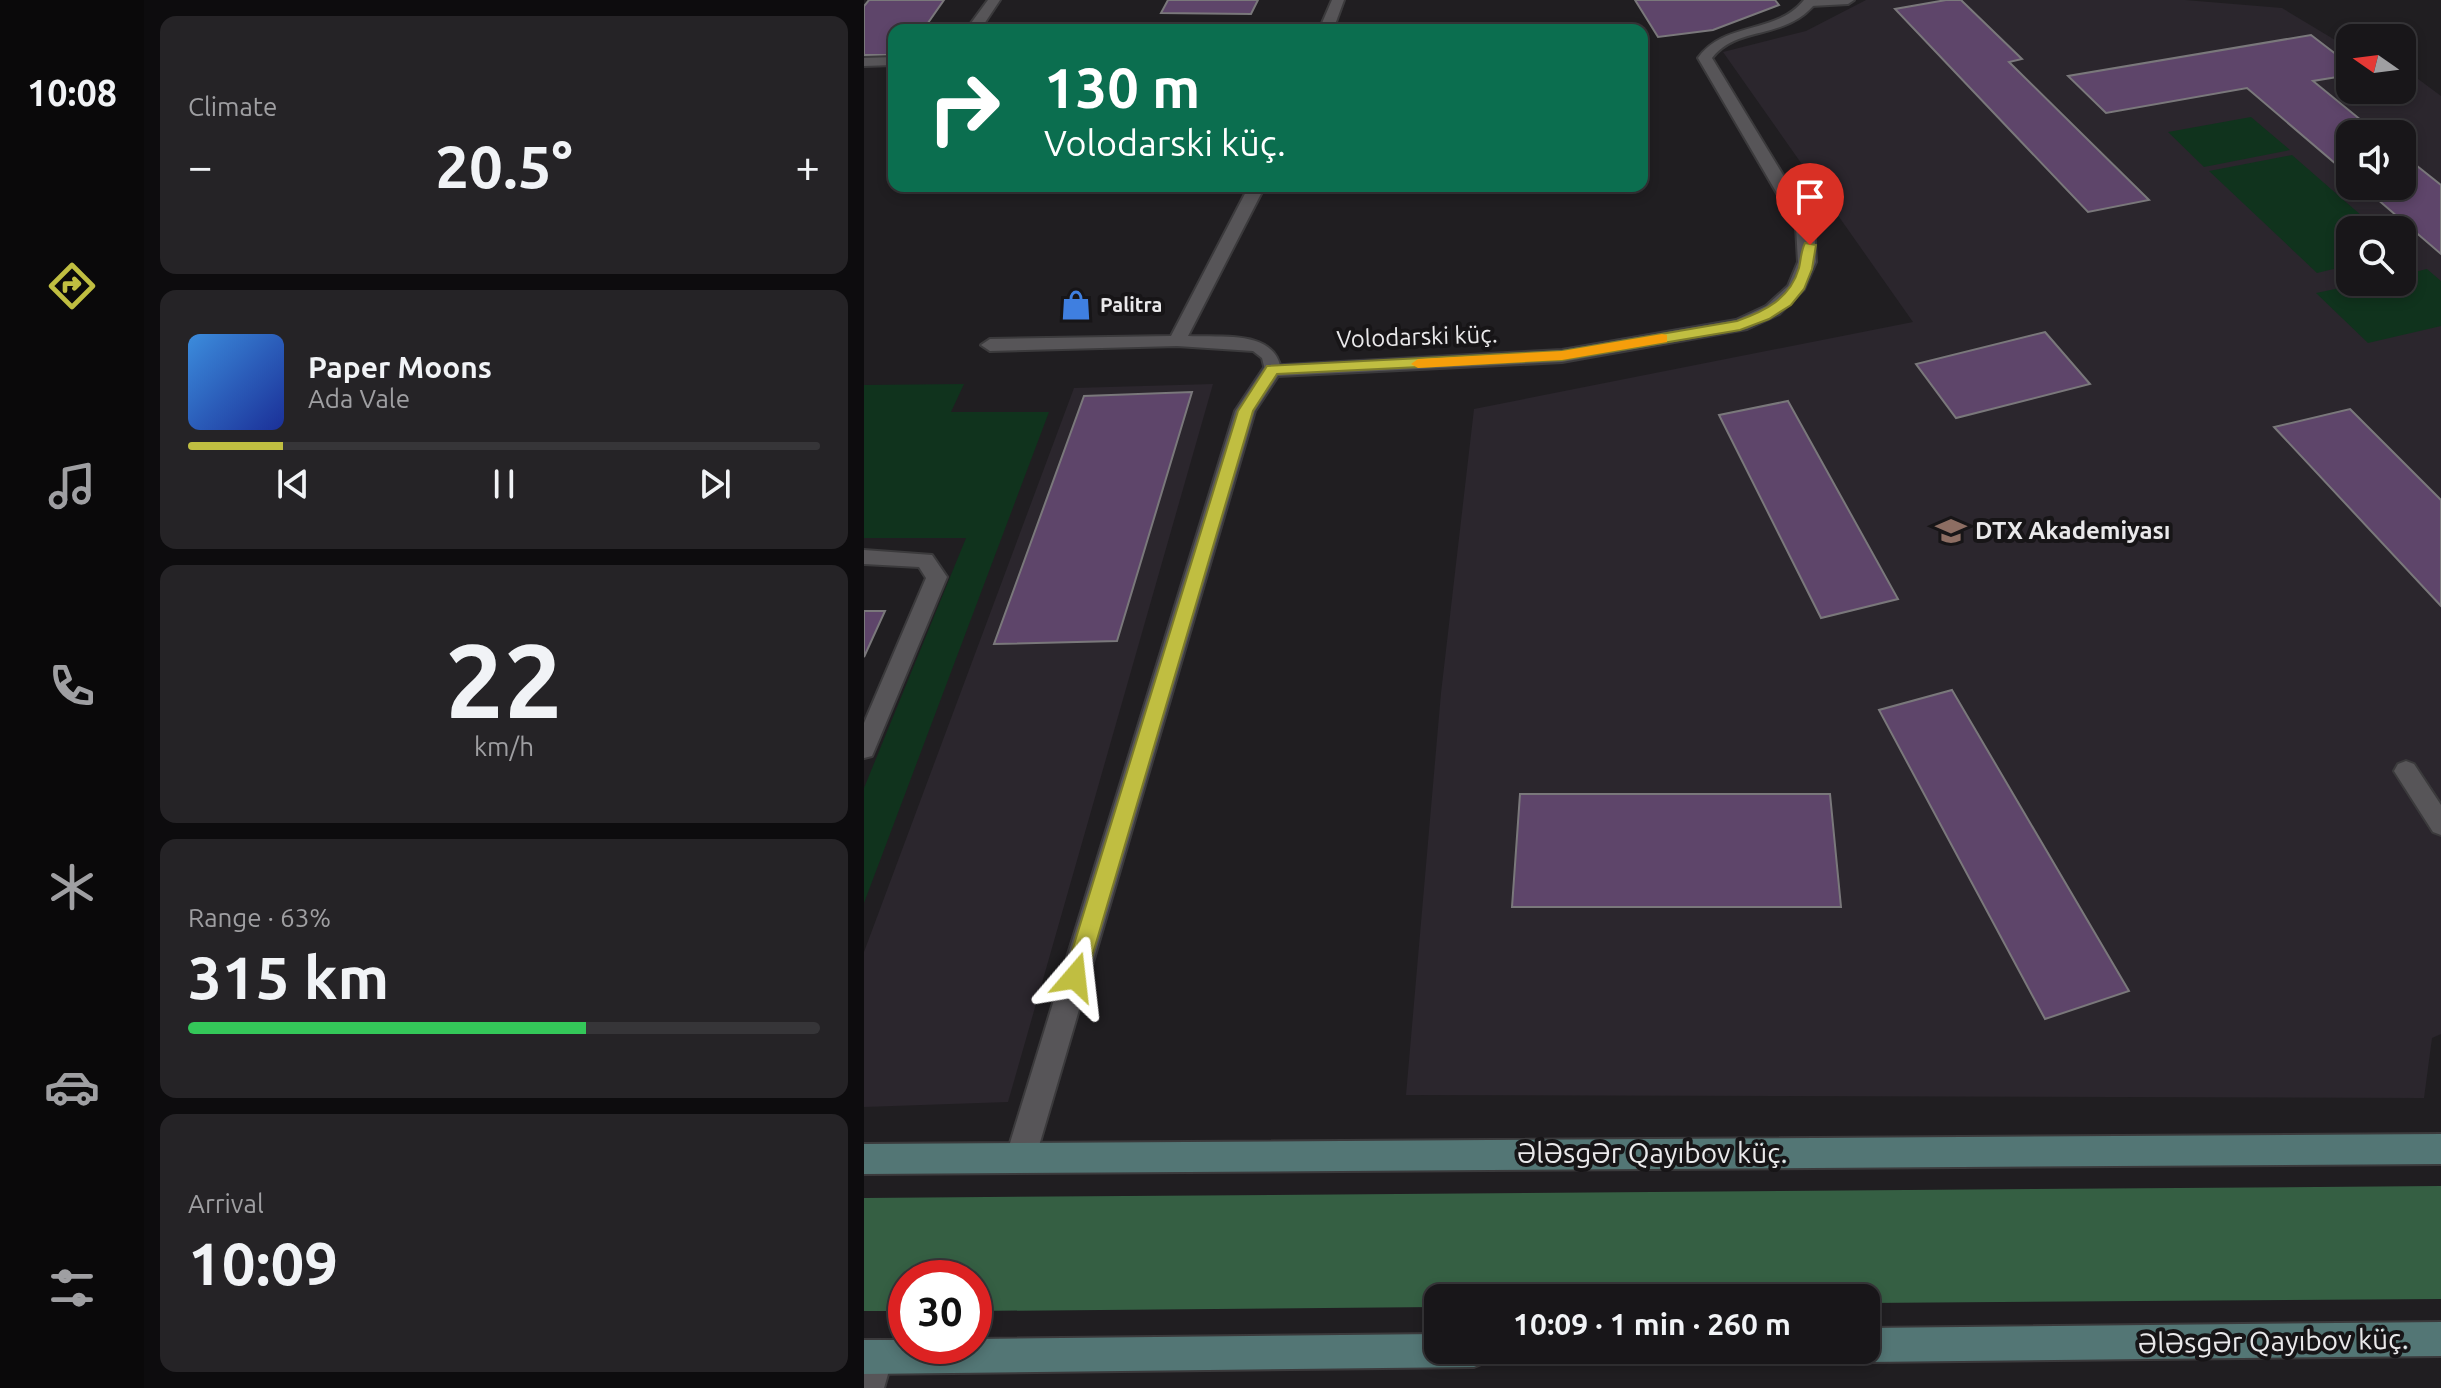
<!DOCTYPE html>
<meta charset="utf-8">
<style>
:root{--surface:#181619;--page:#252326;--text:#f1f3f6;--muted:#9f9fa2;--line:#363538;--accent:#c0be41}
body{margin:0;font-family:Ubuntu,sans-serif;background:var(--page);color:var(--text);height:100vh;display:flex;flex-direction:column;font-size:30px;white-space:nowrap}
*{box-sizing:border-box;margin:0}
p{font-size:26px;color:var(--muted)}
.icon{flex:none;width:44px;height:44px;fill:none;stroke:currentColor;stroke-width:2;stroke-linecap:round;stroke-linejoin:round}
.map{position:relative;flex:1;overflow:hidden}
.details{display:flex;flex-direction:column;gap:16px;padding:16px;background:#0d0c0e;width:720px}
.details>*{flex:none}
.guide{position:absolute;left:24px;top:24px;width:760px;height:168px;border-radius:16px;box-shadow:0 4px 12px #0003,0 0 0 2px var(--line);background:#0b6e4f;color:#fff;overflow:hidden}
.needle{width:52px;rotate:284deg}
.controls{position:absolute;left:1472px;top:24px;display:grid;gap:16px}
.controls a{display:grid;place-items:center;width:80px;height:80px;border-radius:16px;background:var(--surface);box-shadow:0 4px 12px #0003,0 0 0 2px var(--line);font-size:40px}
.speed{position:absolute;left:24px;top:1260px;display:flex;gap:16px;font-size:40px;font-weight:700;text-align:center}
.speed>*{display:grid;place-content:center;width:104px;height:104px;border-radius:50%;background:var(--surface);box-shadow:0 4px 12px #0003,0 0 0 2px var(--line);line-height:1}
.speed .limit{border:12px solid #d22;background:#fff;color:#111}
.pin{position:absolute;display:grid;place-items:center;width:68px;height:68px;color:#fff;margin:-82px -34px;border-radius:50% 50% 50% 0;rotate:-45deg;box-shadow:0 0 8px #0007}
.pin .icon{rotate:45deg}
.me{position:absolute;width:88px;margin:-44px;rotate:17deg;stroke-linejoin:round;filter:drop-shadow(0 0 6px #0008)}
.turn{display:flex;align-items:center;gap:28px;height:168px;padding:0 24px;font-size:36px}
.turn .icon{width:104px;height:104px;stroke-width:2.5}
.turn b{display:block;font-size:56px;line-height:68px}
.big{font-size:60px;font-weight:600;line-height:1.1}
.details .tile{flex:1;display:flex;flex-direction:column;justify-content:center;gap:12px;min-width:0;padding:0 28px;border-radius:16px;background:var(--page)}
.details .dial{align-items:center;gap:0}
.dial b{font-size:104px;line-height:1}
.song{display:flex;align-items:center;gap:24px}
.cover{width:96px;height:96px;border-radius:12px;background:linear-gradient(135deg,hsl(210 70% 55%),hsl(230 70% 35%))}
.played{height:8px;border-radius:4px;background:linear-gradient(90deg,var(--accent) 15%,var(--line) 15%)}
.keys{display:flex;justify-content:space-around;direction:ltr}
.heat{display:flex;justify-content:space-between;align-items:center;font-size:44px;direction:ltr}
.charge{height:12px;border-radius:6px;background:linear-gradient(90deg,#34c759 63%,var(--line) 0)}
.trip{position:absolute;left:560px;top:1284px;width:456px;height:80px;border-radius:16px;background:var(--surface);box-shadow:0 4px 12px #0003,0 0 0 2px var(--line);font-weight:600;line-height:80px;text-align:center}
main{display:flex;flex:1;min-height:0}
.menu{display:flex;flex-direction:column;width:144px;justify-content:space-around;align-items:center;background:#0a090a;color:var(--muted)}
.menu .icon{width:56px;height:56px}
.menu .on{color:var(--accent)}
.menu b{font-size:36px;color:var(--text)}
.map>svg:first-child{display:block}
.built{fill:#2b262d;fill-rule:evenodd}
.green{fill:#10331d}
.forest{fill:#355f43}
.building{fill:#5e456a;stroke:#7a787b;stroke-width:2}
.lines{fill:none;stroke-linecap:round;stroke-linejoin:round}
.lane-casing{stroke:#3b3a3c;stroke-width:4}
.street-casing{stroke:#3b3a3c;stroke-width:4}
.secondary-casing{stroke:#3b3a3c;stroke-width:4}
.lane{fill:#575558;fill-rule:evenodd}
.street{fill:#575558;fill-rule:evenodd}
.secondary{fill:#537675;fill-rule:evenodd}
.route{fill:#c0be41;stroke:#7d7c2a;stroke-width:2}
.slow{fill:#f59e0b}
.labels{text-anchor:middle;stroke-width:8;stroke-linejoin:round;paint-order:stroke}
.far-poi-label{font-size:20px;font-weight:bold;fill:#eae9eb;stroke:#171517;text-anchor:start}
.street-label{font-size:24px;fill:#eae9eb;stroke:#171517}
.poi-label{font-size:24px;font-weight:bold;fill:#eae9eb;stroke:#171517;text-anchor:start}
.near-street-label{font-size:28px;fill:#eae9eb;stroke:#171517}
</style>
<main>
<nav class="menu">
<b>10:08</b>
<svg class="icon on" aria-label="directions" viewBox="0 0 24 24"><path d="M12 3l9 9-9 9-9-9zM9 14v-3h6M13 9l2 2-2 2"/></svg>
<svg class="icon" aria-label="music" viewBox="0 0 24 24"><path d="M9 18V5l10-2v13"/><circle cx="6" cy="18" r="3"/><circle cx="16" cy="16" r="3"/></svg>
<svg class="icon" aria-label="phone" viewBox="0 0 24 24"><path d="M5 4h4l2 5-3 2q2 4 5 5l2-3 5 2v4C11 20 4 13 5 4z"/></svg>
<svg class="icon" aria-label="climate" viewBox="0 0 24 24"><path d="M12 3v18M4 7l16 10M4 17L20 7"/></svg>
<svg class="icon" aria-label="car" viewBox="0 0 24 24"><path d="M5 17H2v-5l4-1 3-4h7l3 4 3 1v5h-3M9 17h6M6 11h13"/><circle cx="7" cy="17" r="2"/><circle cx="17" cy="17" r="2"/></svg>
<svg class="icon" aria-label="filters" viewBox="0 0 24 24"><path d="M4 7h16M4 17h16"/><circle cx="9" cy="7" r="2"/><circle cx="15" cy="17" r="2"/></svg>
</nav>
<section class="details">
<div class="tile"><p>Climate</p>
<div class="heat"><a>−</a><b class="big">20.5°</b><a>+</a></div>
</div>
<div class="tile">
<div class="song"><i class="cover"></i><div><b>Paper Moons</b><p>Ada Vale</p></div></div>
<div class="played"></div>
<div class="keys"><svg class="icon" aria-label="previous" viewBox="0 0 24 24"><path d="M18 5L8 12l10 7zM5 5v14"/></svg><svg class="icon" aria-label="pause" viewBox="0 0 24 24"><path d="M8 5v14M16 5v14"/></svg><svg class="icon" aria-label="next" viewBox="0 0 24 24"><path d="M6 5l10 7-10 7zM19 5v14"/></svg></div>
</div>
<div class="tile dial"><b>22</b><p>km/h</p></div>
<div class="tile"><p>Range · 63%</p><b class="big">315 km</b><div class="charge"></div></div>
<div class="tile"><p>Arrival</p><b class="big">10:09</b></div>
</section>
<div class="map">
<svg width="1577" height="1388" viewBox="0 0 1577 1388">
<rect width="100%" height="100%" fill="#201e21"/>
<!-- built -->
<path class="built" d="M1002,0H1321L1418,8L1486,49V90H1538V67L1577,96V1034L1568,1038L1560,1098L542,1095L577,693L610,409L1049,322L859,52L942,31ZM1486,134H1538V186H1486ZM1486,230H1538V282H1486Z
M349,384L144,1102L0,1107V952L210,388Z"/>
<!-- green -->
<path class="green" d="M1387,117L1426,150L1340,167L1304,132Z
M1428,155L1514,230H1486V265L1453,273L1345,171Z
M1563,269L1577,281V326L1504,343L1452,293L1505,282H1538V275Z
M100,384L87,412H185L0,903V788L102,538H0V385Z"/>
<!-- forest -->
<path class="forest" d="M1577,1186V1299L1002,1303V1298H574V1307L110,1311V1278H42V1311H0V1198Z"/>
<!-- building -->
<path class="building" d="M5,0H80L59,30H30V55H0V6Z
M304,0H394L387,14L297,13Z
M771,0H911L915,5L849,30L794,37Z
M1082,0H1097L1158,59L1145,62L1285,200L1224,212L1031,9Z
M1447,35L1486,65V75L1449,81L1514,134H1486V176L1383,88L1242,113L1204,76Z
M1538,154L1577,185V254L1498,186H1538Z
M1181,332L1226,384L1092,418L1052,364Z
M328,392L253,641L130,644L220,396Z
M924,401L1034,599L957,618L855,415Z
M1486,409L1577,500V606L1410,427Z
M0,611H21L0,657Z
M1088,690L1265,991L1181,1019L1015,710Z
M656,794H966L977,907H648Z"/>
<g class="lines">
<!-- lane casing -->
<g class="lane-casing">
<path id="lane" d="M124,0H136L116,30H102Z
M468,0H480L469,30H455Z
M942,0H990L984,4L947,6L942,5Z
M30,57V65L0,66V58Z
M385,186H401L324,336C357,338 411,329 417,370L414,374H402L398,358L389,351L313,346L126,351L117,345L126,339L307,336Z
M0,550L68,555L83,577L11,749L8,756L0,758V723L62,578L55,567L0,564Z
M1542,761L1550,764L1577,805V835L1569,832L1530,771L1534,764Z
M14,1342L25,1346L29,1357L20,1388H0V1354L3,1346Z"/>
</g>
<!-- street casing -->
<g class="street-casing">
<path id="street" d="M940,0H954C923,42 874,24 848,58L950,226L952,262L940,289L915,314L883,329L698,362L414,376L391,411L172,1156L168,1167L157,1171L146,1167L142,1156L371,411L401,366L698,350L872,320L902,306L924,286L934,262L932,226L834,58C860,21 912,35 940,0Z"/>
</g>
<!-- secondary casing -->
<g class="secondary-casing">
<path id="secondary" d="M1577,1134V1164L0,1174V1144Z
M1577,1322V1356L1002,1362L990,1357L987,1350H1002V1328Z
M574,1334V1350H627L622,1362L610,1367L0,1374V1340H42V1346H110V1339Z"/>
</g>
<!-- lane -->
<use href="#lane" class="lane"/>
<!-- street -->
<use href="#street" class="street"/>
<!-- secondary -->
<use href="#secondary" class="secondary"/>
</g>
<!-- route -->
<path class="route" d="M941,243L952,245L948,269L940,289L927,305L905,319L876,330L698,360L413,374L389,411L222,977L219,984L211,987L203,984L200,977L374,411L403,366L698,351L873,321C901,311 926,299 935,268C937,259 937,251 941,243Z"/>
<!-- slow -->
<path class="slow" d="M798,334L803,335V342L698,360L554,368L547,364L554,359L698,351Z"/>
<!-- icons -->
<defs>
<g id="shop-bare" transform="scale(2.4)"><path d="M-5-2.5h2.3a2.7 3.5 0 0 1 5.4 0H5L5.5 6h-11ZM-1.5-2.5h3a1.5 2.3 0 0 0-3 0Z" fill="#3f7fe0" stroke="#171517" stroke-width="2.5" paint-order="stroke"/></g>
<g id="university-bare" transform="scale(2.4)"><path d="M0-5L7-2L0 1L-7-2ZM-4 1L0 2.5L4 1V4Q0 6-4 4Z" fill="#8d6e63" stroke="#171517" stroke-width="2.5" paint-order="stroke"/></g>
</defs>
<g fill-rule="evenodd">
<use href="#shop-bare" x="212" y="305"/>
<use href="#university-bare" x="1087" y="531"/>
</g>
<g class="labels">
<!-- far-poi labels -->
<g class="far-poi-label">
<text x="236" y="312">Palitra</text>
</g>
<!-- street labels -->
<g class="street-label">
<text transform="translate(553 337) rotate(-2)" y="8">Volodarski küç.</text>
</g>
<!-- poi labels -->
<g class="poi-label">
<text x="1111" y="539">DTX Akademiyası</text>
</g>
<!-- near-street labels -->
<g class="near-street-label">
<text x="788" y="1163">Ələsgər Qayıbov küç.</text>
<text transform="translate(1409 1341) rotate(-1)" y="10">Ələsgər Qayıbov küç.</text>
</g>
</g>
</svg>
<div class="controls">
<a><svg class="needle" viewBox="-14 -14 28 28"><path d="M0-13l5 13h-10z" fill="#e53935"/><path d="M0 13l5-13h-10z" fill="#9f9fa2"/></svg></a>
<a><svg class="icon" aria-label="sound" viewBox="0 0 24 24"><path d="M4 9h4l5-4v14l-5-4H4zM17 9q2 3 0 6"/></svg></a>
<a><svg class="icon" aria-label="search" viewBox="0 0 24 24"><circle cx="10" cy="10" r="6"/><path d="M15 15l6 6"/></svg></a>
</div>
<div class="speed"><div class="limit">30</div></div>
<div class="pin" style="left:946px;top:245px;background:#d93025"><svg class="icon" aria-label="arrive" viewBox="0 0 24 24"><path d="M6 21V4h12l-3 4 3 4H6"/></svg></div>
<svg class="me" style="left:211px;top:977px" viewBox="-20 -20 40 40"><path d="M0-17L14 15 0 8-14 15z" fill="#c0be41" stroke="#fff" stroke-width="4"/></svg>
<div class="trip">10:09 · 1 min · 260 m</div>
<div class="guide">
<div class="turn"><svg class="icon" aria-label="right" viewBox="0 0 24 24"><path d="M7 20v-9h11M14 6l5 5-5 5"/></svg><div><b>130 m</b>Volodarski küç.</div></div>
</div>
</div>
</main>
